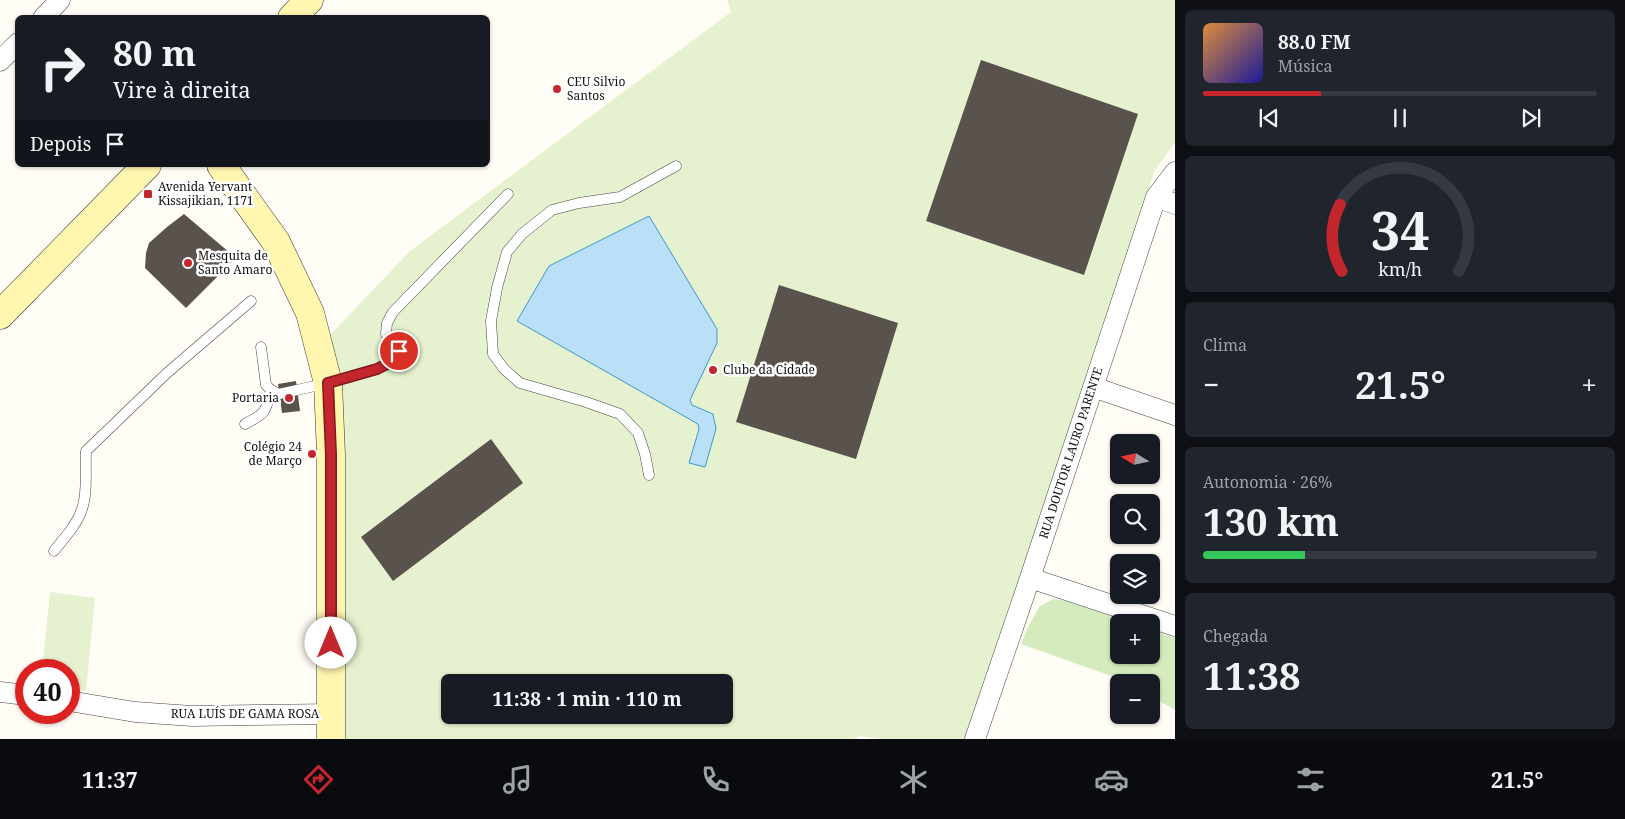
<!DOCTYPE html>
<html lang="pt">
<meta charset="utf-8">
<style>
:root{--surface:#171b24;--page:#20242c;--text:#f1f3f6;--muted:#9ea1a6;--line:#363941;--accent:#c4262e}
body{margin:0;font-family:"Noto Serif",serif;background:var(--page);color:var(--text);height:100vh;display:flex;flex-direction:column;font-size:19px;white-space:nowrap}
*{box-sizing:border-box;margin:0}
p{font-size:16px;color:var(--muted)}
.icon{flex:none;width:28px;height:28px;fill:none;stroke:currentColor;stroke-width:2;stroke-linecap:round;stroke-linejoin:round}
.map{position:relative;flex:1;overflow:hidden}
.side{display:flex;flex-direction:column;gap:10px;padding:10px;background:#0d0f14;width:450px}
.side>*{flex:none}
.guide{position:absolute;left:15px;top:15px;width:475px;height:152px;border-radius:8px;box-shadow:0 1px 4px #0004;background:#171b24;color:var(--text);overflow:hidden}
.needle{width:32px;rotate:280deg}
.buttons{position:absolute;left:1110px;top:434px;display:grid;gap:10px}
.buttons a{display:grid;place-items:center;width:50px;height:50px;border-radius:8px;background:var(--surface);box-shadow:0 1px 4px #0004;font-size:25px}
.speed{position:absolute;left:15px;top:659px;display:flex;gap:10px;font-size:25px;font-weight:700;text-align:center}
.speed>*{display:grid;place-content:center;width:65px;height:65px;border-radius:50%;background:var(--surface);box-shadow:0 1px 4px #0004;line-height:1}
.speed .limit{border:8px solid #d22;background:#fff;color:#111}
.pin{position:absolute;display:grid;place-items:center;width:42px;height:42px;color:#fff;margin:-21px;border:2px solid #fff;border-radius:50%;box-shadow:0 1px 5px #0007}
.me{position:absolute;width:55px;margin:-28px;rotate:0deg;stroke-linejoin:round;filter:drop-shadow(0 0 4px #0008)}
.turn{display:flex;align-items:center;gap:18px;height:105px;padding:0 15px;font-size:22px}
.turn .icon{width:65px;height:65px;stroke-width:2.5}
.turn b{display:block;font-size:35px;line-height:42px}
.then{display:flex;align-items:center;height:48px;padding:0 15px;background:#0003;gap:10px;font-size:19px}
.big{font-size:38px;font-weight:700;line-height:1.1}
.side .tile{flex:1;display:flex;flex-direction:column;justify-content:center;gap:8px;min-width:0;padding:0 18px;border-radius:8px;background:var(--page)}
.side .dial{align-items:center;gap:0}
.dial svg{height:130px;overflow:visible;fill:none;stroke:var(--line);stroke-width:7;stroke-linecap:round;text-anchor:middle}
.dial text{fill:var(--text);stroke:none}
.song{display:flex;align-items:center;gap:15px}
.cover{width:60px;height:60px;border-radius:8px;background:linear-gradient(135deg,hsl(30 70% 55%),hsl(240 70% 35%))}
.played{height:5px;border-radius:2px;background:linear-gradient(90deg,var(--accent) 30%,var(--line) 30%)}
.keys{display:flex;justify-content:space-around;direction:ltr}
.heat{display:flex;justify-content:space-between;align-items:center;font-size:28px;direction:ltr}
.charge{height:8px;border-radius:4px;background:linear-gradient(90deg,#34c759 26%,var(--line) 0)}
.trip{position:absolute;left:441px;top:674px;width:292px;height:50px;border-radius:8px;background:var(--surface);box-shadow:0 1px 4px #0004;font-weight:700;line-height:50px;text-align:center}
.dock{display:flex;height:80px;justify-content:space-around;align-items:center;background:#090b0e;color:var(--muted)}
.dock .icon{width:35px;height:35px}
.dock .on{color:var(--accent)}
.dock b{font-size:22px;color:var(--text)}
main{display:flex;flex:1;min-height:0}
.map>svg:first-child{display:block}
.green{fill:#d5ebbd}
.pitch{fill:#e6f2cf;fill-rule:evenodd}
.water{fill:#b9e0f7;stroke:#3f96cf}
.building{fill:#5a524d}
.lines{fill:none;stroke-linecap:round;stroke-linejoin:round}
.lane-casing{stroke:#444;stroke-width:11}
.street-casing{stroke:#444;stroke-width:21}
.secondary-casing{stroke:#333;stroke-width:29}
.lane{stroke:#fff;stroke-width:10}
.street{stroke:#fff;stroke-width:20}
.secondary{stroke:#fff6b0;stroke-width:28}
.route-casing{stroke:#7f191e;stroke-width:12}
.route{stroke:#c4262e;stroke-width:9}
.poi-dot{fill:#c4262e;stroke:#fff;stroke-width:2}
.labels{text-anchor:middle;stroke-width:5;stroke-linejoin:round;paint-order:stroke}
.poi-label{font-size:12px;fill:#111;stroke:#fff;text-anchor:start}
.street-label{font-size:12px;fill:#111;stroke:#fff}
</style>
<main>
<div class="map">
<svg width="1175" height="739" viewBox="0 0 1175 739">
<rect width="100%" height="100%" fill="#fffdf5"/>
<!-- green -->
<path class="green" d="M1053,599L1066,601L1130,622H1119V655H1151V630L1175,638V710L1151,696V682H1128L1021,644L1029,625L1040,606Z"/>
<!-- pitch -->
<path class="pitch" d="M727,0H1175V143L1155,170L967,739H880L860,736L853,739H341L342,404L330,335L410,251L731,12ZM450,682H725V715H450Z
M50,592L95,598L86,691L69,687V670H42Z"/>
<!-- water -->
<path class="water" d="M649,216L717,329V343L690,400L692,405L713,414L716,429L705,467L689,463L699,429L698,424L517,321L549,266Z"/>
<!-- building -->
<path class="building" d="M981,60L1138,114L1084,275L926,221Z
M184,214L236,258L186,308L145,268L146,253L149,243L167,227Z
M779,285L898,323L856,459L736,422Z
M296,381L300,411L282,413L278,384Z
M491,439L523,483L393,581L361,537Z"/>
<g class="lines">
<!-- lane casing -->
<g class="lane-casing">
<path id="lane" d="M386,334L387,323L393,312L508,194
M261,347L266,385L271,390L279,394L328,383L377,369L395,360L399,351L401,340
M245,424C265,414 266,412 271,390
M649,475L645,454L638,433L620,414L586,402L520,383L504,369L493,354L491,321L497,288L507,252L522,234L552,210L579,203L620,197L676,166
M54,551C64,538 77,525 82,509C88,492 85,470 86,451L167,373L251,301"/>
</g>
<!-- street casing -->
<g class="street-casing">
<path id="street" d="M43,18L60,0
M0,61L18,43
M1156,197L1175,204
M1093,387L1175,415
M1030,578L1175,626
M0,692L26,695
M69,701L135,712L192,716L332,714
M975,739L1030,578L1156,197L1175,172"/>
</g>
<!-- secondary casing -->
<g class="secondary-casing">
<path id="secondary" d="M292,18L309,0
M221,165L276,242L310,313L328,383L331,455V739
M0,315L147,165"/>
</g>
<!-- lane -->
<use href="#lane" class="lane"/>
<!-- street -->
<use href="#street" class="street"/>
<!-- secondary -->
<use href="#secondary" class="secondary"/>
</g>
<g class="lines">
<!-- route casing -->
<g class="route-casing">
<path id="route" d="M331,643V455L328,383L377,369L395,360L399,351"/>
</g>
<!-- route -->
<use href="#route" class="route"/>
</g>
<!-- markers -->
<g class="poi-dot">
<circle cx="557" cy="89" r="5"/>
<rect x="143" y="189" width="10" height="10" rx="2.5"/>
<circle cx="188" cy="263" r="5"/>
<circle cx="713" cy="370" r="5"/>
<circle cx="289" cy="398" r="5"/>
<circle cx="312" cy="454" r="5"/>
</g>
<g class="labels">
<!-- poi labels -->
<g class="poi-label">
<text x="567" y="86">CEU Silvio<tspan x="567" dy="14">Santos</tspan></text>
<text x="158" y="191">Avenida Yervant<tspan x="158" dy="14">Kissajikian, 1171</tspan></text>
<text x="198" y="260">Mesquita de<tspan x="198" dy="14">Santo Amaro</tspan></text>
<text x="723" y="374">Clube da Cidade</text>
<text x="279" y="402" text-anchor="end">Portaria</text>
<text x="302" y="451" text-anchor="end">Colégio 24<tspan x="302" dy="14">de Março</tspan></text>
</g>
<!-- street labels -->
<g class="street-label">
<text transform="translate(1071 453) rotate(-72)" y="4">RUA DOUTOR LAURO PARENTE</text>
<text x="245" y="718">RUA LUÍS DE GAMA ROSA</text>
</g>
</g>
</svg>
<div class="buttons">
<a><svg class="needle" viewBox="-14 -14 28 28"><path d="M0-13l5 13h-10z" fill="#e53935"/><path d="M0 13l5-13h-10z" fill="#9ea1a6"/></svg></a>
<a><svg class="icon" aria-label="search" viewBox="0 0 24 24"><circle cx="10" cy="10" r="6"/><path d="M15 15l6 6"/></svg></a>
<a><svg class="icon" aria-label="layers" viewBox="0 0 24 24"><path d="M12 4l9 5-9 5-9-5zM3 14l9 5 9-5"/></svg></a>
<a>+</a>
<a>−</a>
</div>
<div class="speed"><div class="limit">40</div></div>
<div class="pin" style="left:399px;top:351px;background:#d93025"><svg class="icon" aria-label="arrive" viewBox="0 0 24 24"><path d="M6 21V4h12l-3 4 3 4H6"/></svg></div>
<svg class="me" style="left:331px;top:643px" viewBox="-20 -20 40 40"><circle r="19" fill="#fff"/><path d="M0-13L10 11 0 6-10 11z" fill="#c4262e"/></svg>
<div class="trip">11:38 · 1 min · 110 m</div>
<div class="guide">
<div class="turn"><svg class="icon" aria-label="right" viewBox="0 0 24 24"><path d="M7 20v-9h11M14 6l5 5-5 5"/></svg><div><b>80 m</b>Vire à direita</div></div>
<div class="then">Depois<svg class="icon" aria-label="arrive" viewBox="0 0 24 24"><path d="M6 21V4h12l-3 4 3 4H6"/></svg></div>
</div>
</div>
<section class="side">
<div class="tile">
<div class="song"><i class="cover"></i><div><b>88.0 FM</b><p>Música</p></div></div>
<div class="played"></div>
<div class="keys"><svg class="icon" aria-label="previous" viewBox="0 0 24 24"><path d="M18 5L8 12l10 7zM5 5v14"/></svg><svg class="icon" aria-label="pause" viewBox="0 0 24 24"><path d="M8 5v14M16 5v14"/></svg><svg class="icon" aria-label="next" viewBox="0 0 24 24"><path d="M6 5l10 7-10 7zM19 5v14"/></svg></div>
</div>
<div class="tile dial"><svg viewBox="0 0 100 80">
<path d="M14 69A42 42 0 1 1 86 69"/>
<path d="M14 69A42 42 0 0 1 13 28" stroke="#c4262e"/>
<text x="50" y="56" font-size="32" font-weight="700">34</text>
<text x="50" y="72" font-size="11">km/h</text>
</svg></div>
<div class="tile"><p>Clima</p>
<div class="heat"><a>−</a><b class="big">21.5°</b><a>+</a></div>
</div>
<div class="tile"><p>Autonomia · 26%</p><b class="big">130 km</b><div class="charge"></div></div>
<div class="tile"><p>Chegada</p><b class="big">11:38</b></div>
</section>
</main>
<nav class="dock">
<b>11:37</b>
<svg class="icon on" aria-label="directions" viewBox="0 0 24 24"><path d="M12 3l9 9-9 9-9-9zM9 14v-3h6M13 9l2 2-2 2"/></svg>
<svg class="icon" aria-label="music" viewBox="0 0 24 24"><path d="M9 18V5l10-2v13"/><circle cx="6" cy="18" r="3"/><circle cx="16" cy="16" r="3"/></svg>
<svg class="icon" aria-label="phone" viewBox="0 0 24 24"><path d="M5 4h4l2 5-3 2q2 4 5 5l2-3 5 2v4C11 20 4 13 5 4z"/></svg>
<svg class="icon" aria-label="climate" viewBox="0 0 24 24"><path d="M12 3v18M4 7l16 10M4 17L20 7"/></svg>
<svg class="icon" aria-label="car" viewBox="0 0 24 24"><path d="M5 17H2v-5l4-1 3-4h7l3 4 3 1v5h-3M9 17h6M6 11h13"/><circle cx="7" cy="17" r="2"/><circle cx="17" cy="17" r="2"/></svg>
<svg class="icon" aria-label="filters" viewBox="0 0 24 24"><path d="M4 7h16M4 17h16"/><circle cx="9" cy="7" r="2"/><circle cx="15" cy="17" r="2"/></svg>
<b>21.5°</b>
</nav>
